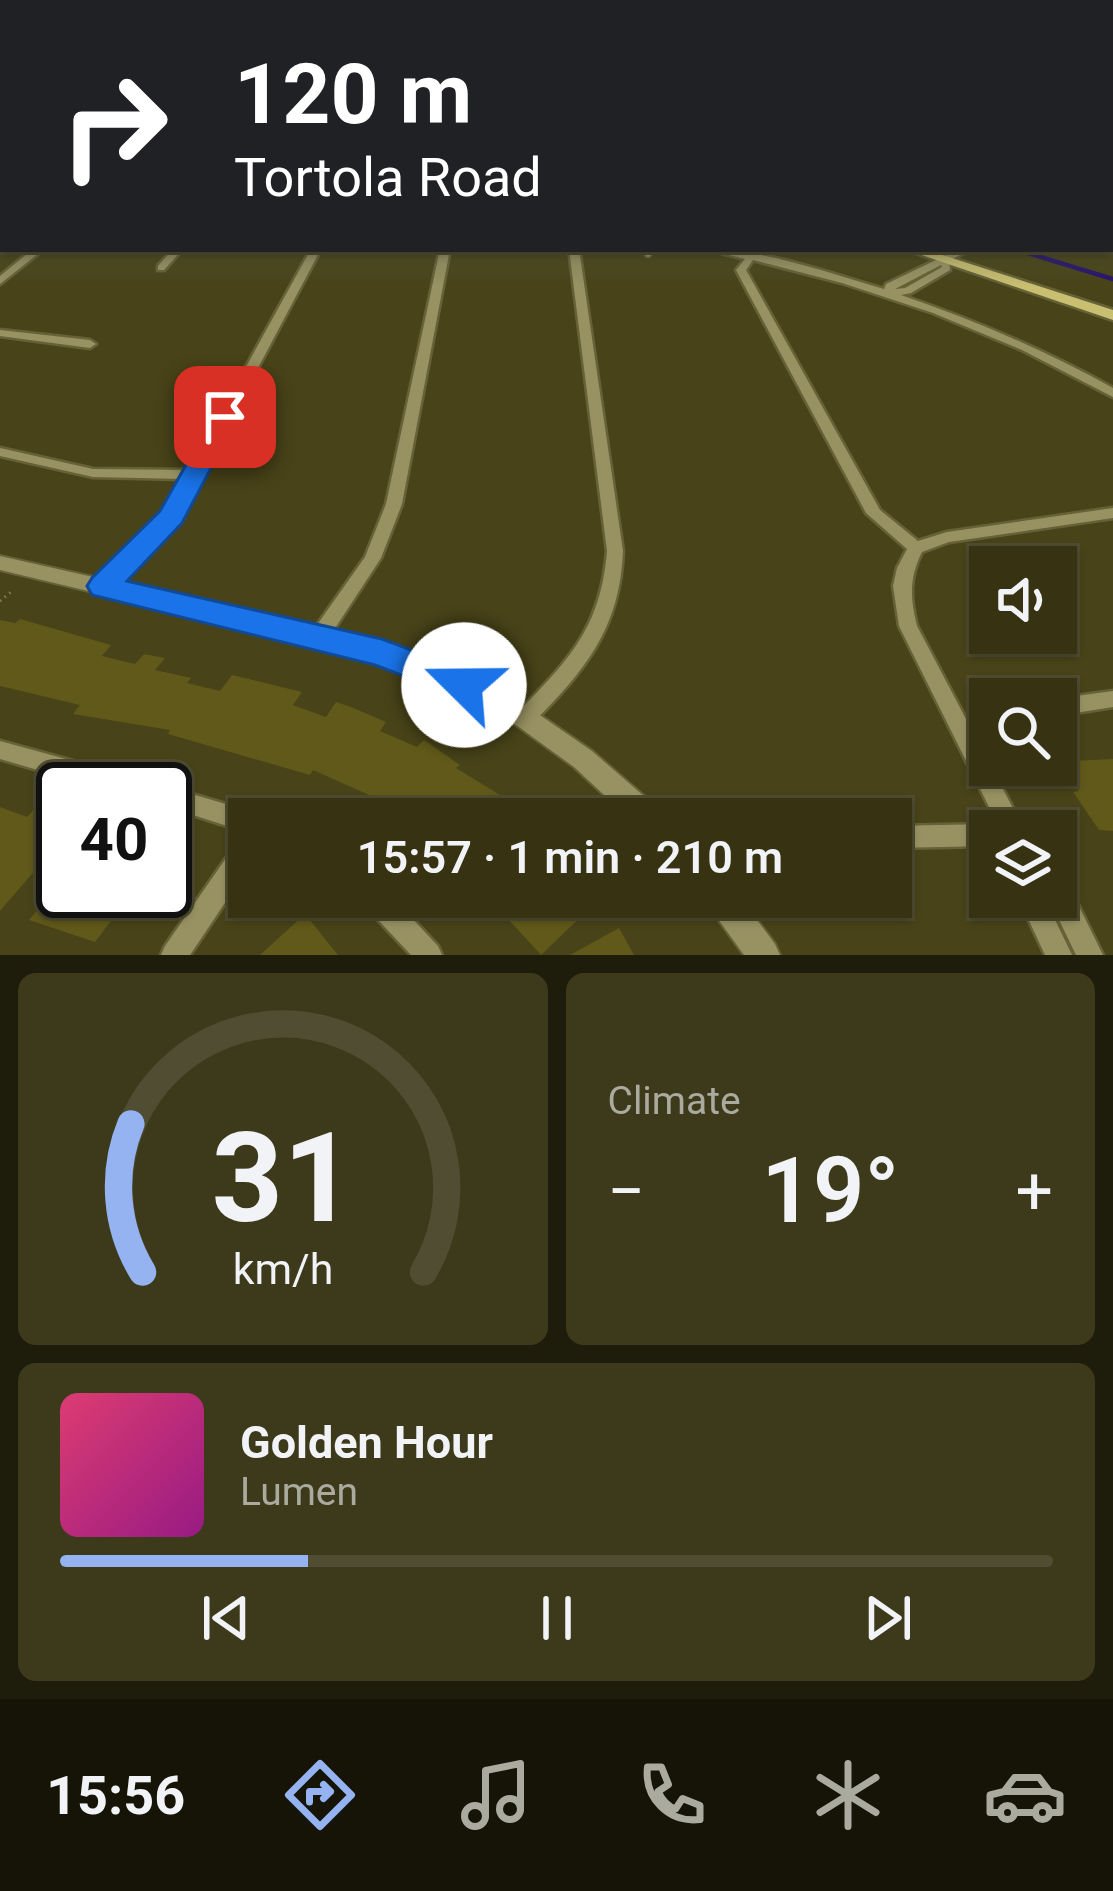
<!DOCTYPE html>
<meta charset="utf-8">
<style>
:root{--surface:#363212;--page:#3d3a1b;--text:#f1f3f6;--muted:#aaaa9f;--line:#504d32;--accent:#95b2f1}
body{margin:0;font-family:Roboto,sans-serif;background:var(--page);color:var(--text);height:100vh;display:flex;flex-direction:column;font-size:45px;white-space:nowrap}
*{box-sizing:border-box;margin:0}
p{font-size:39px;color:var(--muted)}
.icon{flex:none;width:66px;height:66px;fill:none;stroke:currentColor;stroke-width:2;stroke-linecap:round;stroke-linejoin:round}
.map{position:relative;height:955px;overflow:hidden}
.drawer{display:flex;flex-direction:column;gap:18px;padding:18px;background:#1e1c0a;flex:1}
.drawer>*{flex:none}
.hud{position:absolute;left:0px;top:0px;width:1113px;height:252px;box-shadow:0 3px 9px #0004,0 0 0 3px var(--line);background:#202124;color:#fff;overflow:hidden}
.buttons{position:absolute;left:969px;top:546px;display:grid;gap:24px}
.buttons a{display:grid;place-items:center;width:108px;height:108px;border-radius:0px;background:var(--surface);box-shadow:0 3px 9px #0004,0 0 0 3px var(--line);font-size:60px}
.speed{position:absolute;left:36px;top:762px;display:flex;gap:24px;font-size:60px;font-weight:700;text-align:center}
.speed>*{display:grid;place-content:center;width:156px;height:156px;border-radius:50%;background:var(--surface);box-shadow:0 3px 9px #0004,0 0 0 3px var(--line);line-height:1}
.speed .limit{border:6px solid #111;border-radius:18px;background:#fff;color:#111}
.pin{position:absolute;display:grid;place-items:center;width:102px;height:102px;color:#fff;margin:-51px;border-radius:24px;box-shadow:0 6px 18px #0006}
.me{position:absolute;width:132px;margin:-66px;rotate:292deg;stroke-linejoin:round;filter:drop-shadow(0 0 9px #0008)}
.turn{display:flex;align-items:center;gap:42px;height:252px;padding:0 36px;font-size:54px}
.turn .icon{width:156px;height:156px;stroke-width:2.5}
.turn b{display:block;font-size:84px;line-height:102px}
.big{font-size:90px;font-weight:600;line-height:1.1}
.drawer .tile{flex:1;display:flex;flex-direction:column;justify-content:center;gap:18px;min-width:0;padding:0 42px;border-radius:18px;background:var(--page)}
.drawer .dial{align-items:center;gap:0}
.dial svg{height:312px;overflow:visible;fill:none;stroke:var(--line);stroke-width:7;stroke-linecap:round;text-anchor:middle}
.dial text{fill:var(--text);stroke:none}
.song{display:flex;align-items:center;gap:36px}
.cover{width:144px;height:144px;border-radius:18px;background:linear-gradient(135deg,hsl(340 70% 55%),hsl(310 70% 35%))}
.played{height:12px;border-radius:6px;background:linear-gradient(90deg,var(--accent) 25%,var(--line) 25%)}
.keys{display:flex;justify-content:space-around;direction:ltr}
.heat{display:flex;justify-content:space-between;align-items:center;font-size:66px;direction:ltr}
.drawer .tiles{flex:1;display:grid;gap:18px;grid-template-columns:1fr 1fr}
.tile:last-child{grid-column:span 2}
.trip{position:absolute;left:228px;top:798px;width:684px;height:120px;border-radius:0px;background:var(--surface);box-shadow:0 3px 9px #0004,0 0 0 3px var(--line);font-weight:600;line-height:120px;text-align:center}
.menu{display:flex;height:192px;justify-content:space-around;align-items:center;background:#161407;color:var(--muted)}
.menu .icon{width:84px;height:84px}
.menu .selected{color:var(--accent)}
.menu b{font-size:54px;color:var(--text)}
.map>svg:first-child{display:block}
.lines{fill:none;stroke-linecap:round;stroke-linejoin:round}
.stream{stroke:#26126f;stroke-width:4.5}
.building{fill:#605919}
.service-casing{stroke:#666136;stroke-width:9}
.minor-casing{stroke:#666136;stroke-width:5}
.tertiary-casing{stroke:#666136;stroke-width:4}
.secondary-casing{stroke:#666136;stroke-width:5}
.path{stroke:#847f56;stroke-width:3;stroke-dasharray:1.5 4.5;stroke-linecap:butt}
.service{stroke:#989263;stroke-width:6}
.minor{fill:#989263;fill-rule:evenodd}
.tertiary{fill:#989263;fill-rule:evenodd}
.secondary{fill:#c8bf71;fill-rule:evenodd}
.route{fill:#1a73e8;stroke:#114b97;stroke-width:3}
</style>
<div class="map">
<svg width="1113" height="955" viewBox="0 0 1113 955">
<rect width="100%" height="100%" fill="#484318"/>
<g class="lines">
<!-- stream -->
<path class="stream" d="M1018,250L1113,279"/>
</g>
<!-- building -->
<path class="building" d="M20,619L111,645L102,656L135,664L144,654L165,658L155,670L191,678L187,683L220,691L232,675L302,692L293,705L326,717L336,702L351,707L386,722L380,731L417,747L424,740L460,765L456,768L500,795L482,819H389L365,800L369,795L313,770L310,775L168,734L170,730L73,714L80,705L0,686V620L15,623Z
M1113,759V831L1099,830L1073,792L1079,791L1070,775L1079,774L1070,761Z
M0,807L27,817L36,807L63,817V838L0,911Z
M53,891H156L135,921L116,914L95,942L29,920Z
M488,897H577L589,909L541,955Z
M305,914L338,955H260Z
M619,928L634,955H570Z"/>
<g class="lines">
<!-- service casing -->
<g class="service-casing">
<path id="service" d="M647,249L648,254"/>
</g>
<!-- minor casing -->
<g class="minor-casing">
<path id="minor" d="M1113,160V165L1110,166V161Z
M0,229H3V235H0Z
M33,249H44L0,284V276Z
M173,249H183L164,270H158V266Z
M311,249H321L179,517L109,591H97L94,587L97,583L165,514L184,479L93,477L0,456V448L93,469L189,470Z
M440,249H450L402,504L381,558L326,642L319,644L312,642L310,637L312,632L365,557L386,504Z
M569,249H579L623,551C620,629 585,670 532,724L525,727L518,724L515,718L518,712C569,660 601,627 607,551Z
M705,249C763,249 829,273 884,289L886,284L959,249H971L949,261L950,270L911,293L901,295C974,320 1045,350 1113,388V397L1022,350L933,313L842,283L753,260L746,270L880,510L918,541L947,532L1113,508V518L949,542L922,552C909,578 910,598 917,626L1025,831H1001L899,626L893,586L897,568L907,549L866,513L736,270L745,259ZM941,265L942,267L905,288L895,289Z
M0,330L90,340L96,344L90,348L0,336Z
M1113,691V707L1056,716L1054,699Z
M0,741L139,779L147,782L150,789H103L0,759Z
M165,786L249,811L257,814L259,819H249V833L165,806V789H157Z
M990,824L998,827L1000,831H990V846L891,848V826Z
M249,834V867L190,955H161L165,946L240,838Z
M1056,874L1065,878L1103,955H1076L1048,897H1056Z
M361,897H392L438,946L442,955H411L365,906Z
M1018,897H1044L1072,955H1045Z"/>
</g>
<!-- tertiary casing -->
<g class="tertiary-casing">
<path id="tertiary" d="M0,201H3V207H0Z
M3,213V220L0,221V214Z
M0,556L319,628L431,660L534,711L592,751L660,810L664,819H630L574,767L516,725L416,674L319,646L0,570Z
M706,897H740L775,944L780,955H744L710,908Z"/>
</g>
<!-- secondary casing -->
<g class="secondary-casing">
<path id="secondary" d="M904,249H924L1113,310V320Z"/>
</g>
<!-- path -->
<path class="path" d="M0,601L11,592"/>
<!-- service -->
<use href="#service" class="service"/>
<!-- minor -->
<use href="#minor" class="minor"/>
<!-- tertiary -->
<use href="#tertiary" class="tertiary"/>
<!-- secondary -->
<use href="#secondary" class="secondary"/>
</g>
<!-- sky -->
<linearGradient id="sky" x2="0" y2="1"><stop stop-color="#28250d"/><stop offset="0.54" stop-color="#585b48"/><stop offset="1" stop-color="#585b48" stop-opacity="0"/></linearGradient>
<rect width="1113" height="287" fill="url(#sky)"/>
<!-- route -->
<path class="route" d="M225,410L238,417L182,523L127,581L382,639L476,674L482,685L476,695L464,699L375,665L92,595L87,586L92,578L160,511L213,417Z"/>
</svg>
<div class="buttons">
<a><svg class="icon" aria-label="sound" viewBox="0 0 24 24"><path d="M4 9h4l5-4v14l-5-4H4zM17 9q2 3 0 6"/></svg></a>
<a><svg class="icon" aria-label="search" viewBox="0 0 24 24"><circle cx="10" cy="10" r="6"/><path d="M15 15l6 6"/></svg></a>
<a><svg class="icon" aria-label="layers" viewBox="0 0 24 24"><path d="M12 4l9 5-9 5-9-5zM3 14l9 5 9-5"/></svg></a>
</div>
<div class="speed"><div class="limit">40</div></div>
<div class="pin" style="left:225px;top:417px;background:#d93025"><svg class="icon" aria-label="arrive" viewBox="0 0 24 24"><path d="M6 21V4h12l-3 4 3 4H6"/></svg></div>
<svg class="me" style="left:464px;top:685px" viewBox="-20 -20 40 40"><circle r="19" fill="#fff"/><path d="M0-13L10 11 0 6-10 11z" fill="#1a73e8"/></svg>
<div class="trip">15:57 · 1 min · 210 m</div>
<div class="hud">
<div class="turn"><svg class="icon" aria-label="right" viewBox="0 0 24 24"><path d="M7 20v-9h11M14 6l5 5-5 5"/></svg><div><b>120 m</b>Tortola Road</div></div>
</div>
</div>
<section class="drawer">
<div class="tiles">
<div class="tile dial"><svg viewBox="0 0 100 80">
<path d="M14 69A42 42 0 1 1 86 69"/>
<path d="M14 69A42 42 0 0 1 11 31" stroke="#95b2f1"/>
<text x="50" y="56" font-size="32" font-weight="700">31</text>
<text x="50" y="72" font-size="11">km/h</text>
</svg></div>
<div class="tile"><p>Climate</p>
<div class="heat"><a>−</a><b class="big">19°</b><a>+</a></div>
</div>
<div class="tile">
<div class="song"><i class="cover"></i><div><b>Golden Hour</b><p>Lumen</p></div></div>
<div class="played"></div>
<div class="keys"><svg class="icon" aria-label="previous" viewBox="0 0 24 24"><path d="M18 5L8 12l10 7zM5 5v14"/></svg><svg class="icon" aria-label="pause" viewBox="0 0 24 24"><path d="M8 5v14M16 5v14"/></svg><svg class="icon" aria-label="next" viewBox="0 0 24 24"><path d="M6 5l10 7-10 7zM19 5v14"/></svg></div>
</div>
</div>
</section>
<nav class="menu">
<b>15:56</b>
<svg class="icon selected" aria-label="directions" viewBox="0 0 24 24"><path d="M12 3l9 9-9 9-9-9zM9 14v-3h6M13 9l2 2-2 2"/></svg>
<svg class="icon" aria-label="music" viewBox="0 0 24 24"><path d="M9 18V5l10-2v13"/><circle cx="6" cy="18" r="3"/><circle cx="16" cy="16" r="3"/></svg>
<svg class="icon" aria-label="phone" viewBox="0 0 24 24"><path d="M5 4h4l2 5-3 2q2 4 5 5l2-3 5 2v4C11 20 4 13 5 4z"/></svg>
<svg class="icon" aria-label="climate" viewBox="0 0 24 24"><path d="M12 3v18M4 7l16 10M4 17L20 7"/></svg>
<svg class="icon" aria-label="car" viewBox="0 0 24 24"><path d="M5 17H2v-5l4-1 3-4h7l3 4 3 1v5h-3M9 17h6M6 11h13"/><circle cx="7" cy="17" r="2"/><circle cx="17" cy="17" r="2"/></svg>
</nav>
